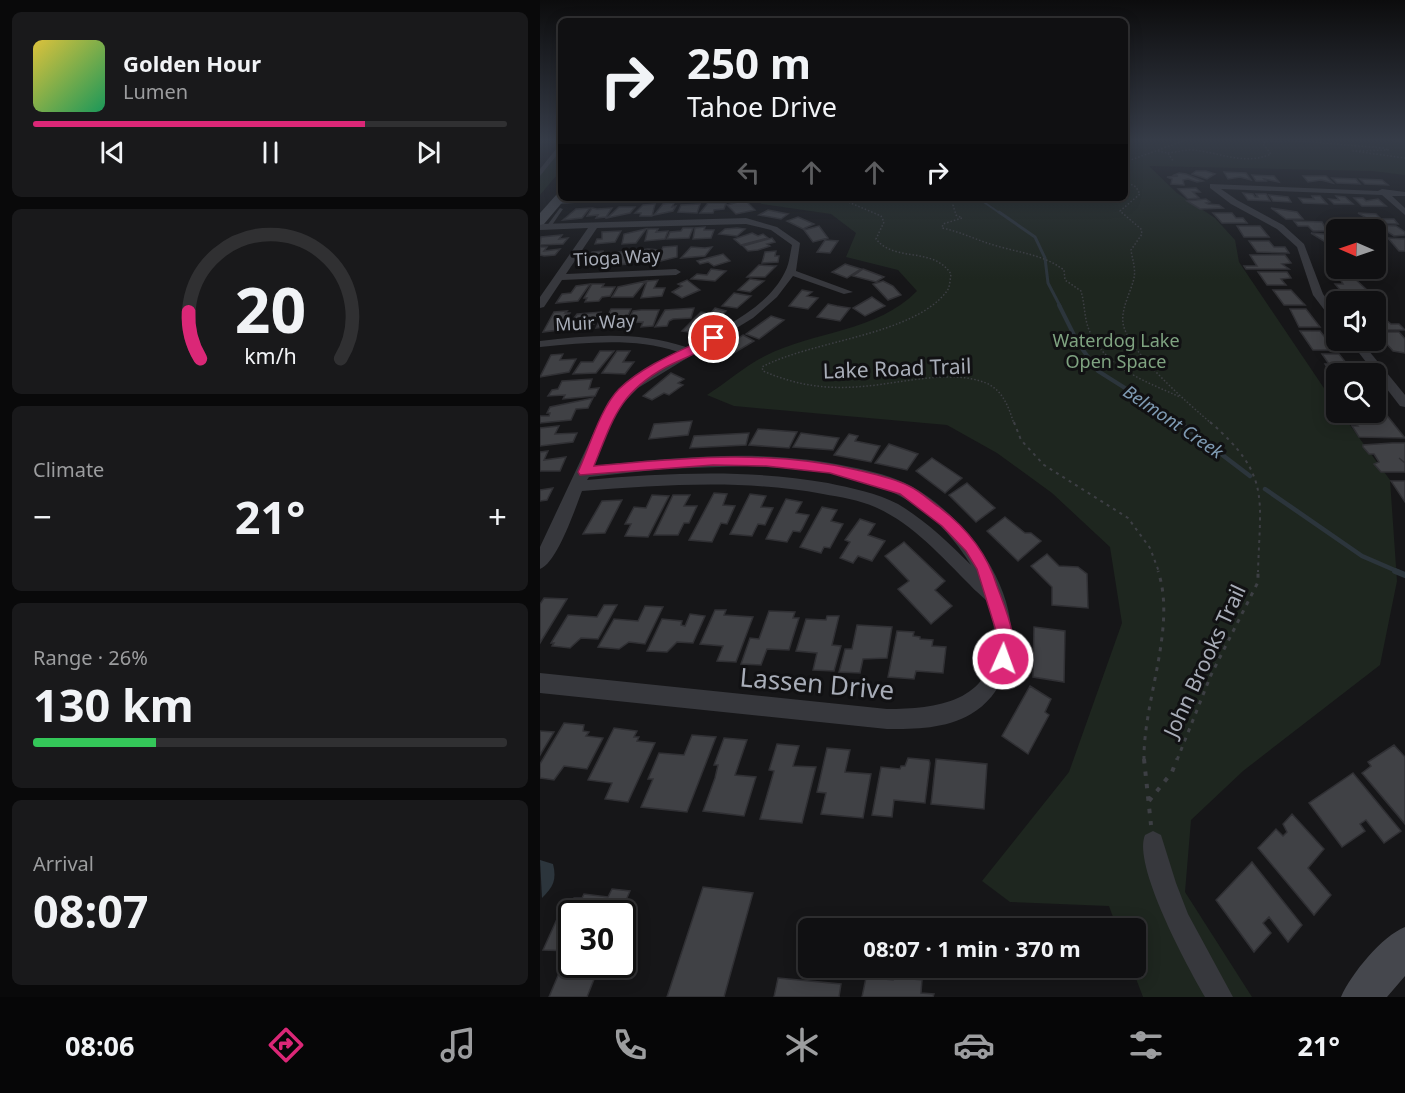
<!DOCTYPE html>
<meta charset="utf-8">
<style>
:root{--surface:#101012;--page:#19191b;--text:#f1f3f6;--muted:#9c9d9f;--line:#303032;--accent:#db2777}
body{margin:0;font-family:"Noto Sans",sans-serif;background:var(--page);color:var(--text);height:100vh;display:flex;flex-direction:column;font-size:22px;white-space:nowrap}
*{box-sizing:border-box;margin:0}
p{font-size:20px;color:var(--muted)}
.icon{flex:none;width:33px;height:33px;fill:none;stroke:currentColor;stroke-width:2;stroke-linecap:round;stroke-linejoin:round}
.map{position:relative;flex:1;overflow:hidden}
.side{display:flex;flex-direction:column;gap:12px;padding:12px;background:#09090a;width:540px}
.side>*{flex:none}
.top-card{position:absolute;left:18px;top:18px;width:570px;height:183px;border-radius:9px;box-shadow:0 3px 15px #0003,0 0 0 2px var(--line);background:#101012;color:var(--text);overflow:hidden}
.needle{width:39px;rotate:272deg}
.tools{position:absolute;left:786px;top:219px;display:grid;gap:12px}
.tools a{display:grid;place-items:center;width:60px;height:60px;border-radius:9px;background:var(--surface);box-shadow:0 3px 15px #0003,0 0 0 2px var(--line);font-size:30px}
.speed{position:absolute;left:18px;top:900px;display:flex;gap:12px;font-size:30px;font-weight:700;text-align:center}
.speed>*{display:grid;place-content:center;width:78px;height:78px;border-radius:50%;background:var(--surface);box-shadow:0 3px 15px #0003,0 0 0 2px var(--line);line-height:1}
.speed .limit{border:3px solid #111;border-radius:9px;background:#fff;color:#111}
.pin{position:absolute;display:grid;place-items:center;width:51px;height:51px;color:#fff;margin:-26px;border:3px solid #fff;border-radius:50%;box-shadow:0 2px 6px #0007}
.me{position:absolute;width:66px;margin:-33px;rotate:2deg;stroke-linejoin:round;filter:drop-shadow(0 0 4px #0008)}
.turn{display:flex;align-items:center;gap:21px;height:126px;padding:0 30px;font-size:27px}
.turn .icon{width:78px;height:78px;stroke-width:2.5}
.turn b{display:block;font-size:42px;line-height:51px}
.lanes{display:flex;align-items:center;height:57px;padding:0 30px;background:#0003;justify-content:center;gap:30px;direction:ltr}
.lanes .off{opacity:.35}
.big{font-size:45px;font-weight:700;line-height:1.1}
.side .card{flex:1;display:flex;flex-direction:column;justify-content:center;gap:9px;min-width:0;padding:0 21px;border-radius:9px;background:var(--page)}
.side .dial{align-items:center;gap:0}
.dial svg{height:156px;overflow:visible;fill:none;stroke:var(--line);stroke-width:7;stroke-linecap:round;text-anchor:middle}
.dial text{fill:var(--text);stroke:none}
.song{display:flex;align-items:center;gap:18px}
.cover{width:72px;height:72px;border-radius:9px;background:linear-gradient(135deg,hsl(50 70% 55%),hsl(150 70% 35%))}
.played{height:6px;border-radius:3px;background:linear-gradient(90deg,var(--accent) 70%,var(--line) 70%)}
.keys{display:flex;justify-content:space-around;direction:ltr}
.heat{display:flex;justify-content:space-between;align-items:center;font-size:33px;direction:ltr}
.charge{height:9px;border-radius:4px;background:linear-gradient(90deg,#34c759 26%,var(--line) 0)}
.trip{position:absolute;left:258px;top:918px;width:348px;height:60px;border-radius:9px;background:var(--surface);box-shadow:0 3px 15px #0003,0 0 0 2px var(--line);font-weight:700;line-height:60px;text-align:center}
.menu{display:flex;height:96px;justify-content:space-around;align-items:center;background:#060607;color:var(--muted)}
.menu .icon{width:42px;height:42px}
.menu .on{color:var(--accent)}
.menu b{font-size:27px;color:var(--text)}
main{display:flex;flex:1;min-height:0}
.map>svg:first-child{display:block}
.green{fill:#1e261f}
.water{fill:#2c353c}
.lines{fill:none;stroke-linecap:round;stroke-linejoin:round}
.stream-far4{stroke:#2c353c;stroke-width:2}
.stream-far3{stroke:#2c353c;stroke-width:3}
.stream-far2{stroke:#2c353c;stroke-width:4}
.stream-far1{stroke:#2c353c;stroke-width:4.5}
.stream{stroke:#2c353c;stroke-width:6}
.building{fill:#404145;stroke:#303034;stroke-width:1.5}
.path-far3{stroke:#3d3f44;stroke-width:1.5;stroke-dasharray:1.5 2;stroke-linecap:butt}
.path-far2{stroke:#3d3f44;stroke-width:2;stroke-dasharray:3 4.5;stroke-linecap:butt}
.path-far1{stroke:#3d3f44;stroke-width:3;stroke-dasharray:4 6;stroke-linecap:butt}
.path{stroke:#3d3f44;stroke-width:4;stroke-dasharray:4.5 8;stroke-linecap:butt}
.lane{fill:#37383d;fill-rule:evenodd}
.street{fill:#37383d;fill-rule:evenodd}
.secondary{fill:#45474d;fill-rule:evenodd}
.route{fill:#db2777;stroke:#8e194d;stroke-width:1.5}
.labels{text-anchor:middle;stroke-width:6;stroke-linejoin:round;paint-order:stroke}
.far-street-label{font-size:18px;fill:#a8adb8;stroke:#111113}
.far-park-label{font-size:18px;fill:#7fa381;stroke:#111113}
.far-water-label{font-size:18px;font-style:italic;fill:#7f9bb3;stroke:#111113}
.street-label{font-size:21px;fill:#a8adb8;stroke:#111113}
.near-street-label{font-size:26px;fill:#a8adb8;stroke:#111113}
</style>
<main>
<section class="side">
<div class="card">
<div class="song"><i class="cover"></i><div><b>Golden Hour</b><p>Lumen</p></div></div>
<div class="played"></div>
<div class="keys"><svg class="icon" aria-label="previous" viewBox="0 0 24 24"><path d="M18 5L8 12l10 7zM5 5v14"/></svg><svg class="icon" aria-label="pause" viewBox="0 0 24 24"><path d="M8 5v14M16 5v14"/></svg><svg class="icon" aria-label="next" viewBox="0 0 24 24"><path d="M6 5l10 7-10 7zM19 5v14"/></svg></div>
</div>
<div class="card dial"><svg viewBox="0 0 100 80">
<path d="M14 69A42 42 0 1 1 86 69"/>
<path d="M14 69A42 42 0 0 1 8 45" stroke="#db2777"/>
<text x="50" y="56" font-size="32" font-weight="700">20</text>
<text x="50" y="72" font-size="11">km/h</text>
</svg></div>
<div class="card"><p>Climate</p>
<div class="heat"><a>−</a><b class="big">21°</b><a>+</a></div>
</div>
<div class="card"><p>Range · 26%</p><b class="big">130 km</b><div class="charge"></div></div>
<div class="card"><p>Arrival</p><b class="big">08:07</b></div>
</section>
<div class="map">
<svg width="865" height="997" viewBox="0 0 865 997">
<rect width="100%" height="100%" fill="#161618"/>
<!-- green -->
<path class="green" d="M585,140H865V175L832,171L609,166L637,193L675,218L695,240L699,262L796,406V412L801,413L850,480L857,581L840,665L703,771L651,820L645,892L712,997H603L592,968H596V928H577L569,906L470,902L442,881L529,772L582,623L570,547L512,493L457,453L407,425L194,406L167,395C186,383 205,366 225,356C274,331 337,332 377,291L358,270L306,257L316,233L291,214L222,204L212,198H585Z
M21,147V170L0,195V172Z"/>
<!-- water -->
<path class="water" d="M0,860L13,864C17,880 13,887 2,898Z"/>
<g class="lines">
<!-- stream-far4 -->
<path class="stream-far4" d="M438,198L461,214"/>
<!-- stream-far3 -->
<path class="stream-far3" d="M459,212L495,237L505,258L508,283L520,306"/>
<!-- stream-far2 -->
<path class="stream-far2" d="M519,305L538,343L558,371L642,424"/>
<!-- stream-far1 -->
<path class="stream-far1" d="M639,422L710,476
M725,489L822,556L859,572"/>
<!-- stream -->
<path class="stream" d="M855,571L865,575"/>
</g>
<!-- building -->
<path class="building" d="M656,171H666L675,174L667,179L652,174Z
M684,172L706,173L711,180L700,177L688,179Z
M639,173L646,174L663,181L657,182L648,179L643,180L644,185L631,184L632,179L627,177L638,176L634,175Z
M712,175L734,176L739,182L724,179L726,181H716Z
M763,176H786L793,183L781,180L768,182Z
M792,178L816,179L820,184L797,183Z
M820,179L842,180L848,185L825,184Z
M656,188L660,192H653L659,198L648,199L638,189Z
M703,193L713,194L715,197H718L716,194H726L730,201L708,200Z
M729,195L748,197L751,202L733,201Z
M772,196H780L787,204L763,203L759,198L774,199Z
M796,196L805,197L813,204H794L789,199L799,200Z
M814,198H823L826,201L838,199L846,206H822Z
M666,199L670,202L666,203L668,204L679,205L683,208L660,209L647,201Z
M205,200L215,210L196,214L187,205Z
M134,203L132,207L136,206L133,211L114,215L123,204Z
M168,203H186L184,209L174,210L173,213H160Z
M115,204L112,216H100L101,213H95L103,205Z
M160,204L157,213L138,212L141,205Z
M79,207H95L90,213L67,218Z
M50,208L42,218L23,220L36,209Z
M52,208L57,209L72,208L66,217L56,218L58,215L47,216Z
M731,208L757,212L763,219H746Z
M228,210L248,214L241,219L219,215Z
M673,213H692L696,218H703L707,223H682Z
M818,213L836,214L841,219H854L858,224L827,223L825,217Z
M258,217L274,224L263,229L247,221Z
M754,221L782,222L787,231H773L768,226H758Z
M837,225L856,226L865,232V235L854,236Z
M279,226L288,238L273,242L264,230Z
M697,226H720L729,237H704Z
M165,227L164,230H174L171,238L153,239L155,228Z
M143,228H153L149,238L127,239L130,232L141,231Z
M197,228L205,229L197,236L179,234L185,229Z
M106,229L96,243L82,244L84,234Z
M108,229H118L116,232L128,231L125,239L105,241Z
M81,231L75,242L55,244L57,239H62V232Z
M212,233L218,236L223,234L228,238L201,245L194,239Z
M771,233L796,235V243H787Z
M22,235L19,239L28,238L23,244L0,245L1,237Z
M232,238L235,242L227,244L230,246L218,250L208,251L203,246Z
M848,238L865,239V251H859Z
M285,240L298,241L290,253L277,252Z
M709,241H729L734,247H745L749,253L717,252Z
M137,246V257L117,262L123,247Z
M0,247H7L4,251L20,249L15,255L4,256L0,255Z
M151,247L165,248L172,247L165,256L141,258Z
M108,249L119,250L115,258L90,264L101,250Z
M63,251V254H67L60,265L45,267L52,252Z
M90,251L88,254H93L88,264L76,265L78,260L66,261L71,253Z
M236,251L235,256H239L238,262L222,263L225,252Z
M183,254L190,261L174,266L168,262L160,264L157,261Z
M710,255H745L751,263L742,264L749,269H706L704,266H717Z
M305,264L321,269L307,278L292,272Z
M219,265L234,266H236L225,277H207Z
M814,268L821,273L797,275L792,269Z
M171,269L186,271L175,281L151,279L157,274L167,275Z
M323,269L344,277L336,282L313,276Z
M718,272H747L751,278L741,279L746,285H727Z
M210,279L224,281L210,292L198,290Z
M800,279H815L827,290H800L795,284H803Z
M118,280L114,288H125L122,296L101,298L107,281Z
M147,280L160,290L142,298L132,292L142,286L138,284Z
M106,281L93,297H72L78,287Z
M343,281L353,286L361,295L348,300L333,284Z
M50,284L38,301L16,303L22,294L31,293L36,286Z
M52,284H64L62,287H75L70,296L62,297L59,301L45,302L47,298H44Z
M262,290L272,292L267,296L278,298L268,309L249,306Z
M733,290H751L765,305H744Z
M194,293L211,296L197,308L182,306Z
M802,296H828L829,302H807Z
M332,297L345,306L325,316L313,308Z
M288,304L297,306L310,308L300,321L277,317Z
M154,308L151,318L133,319L129,321L127,326L115,327L125,310Z
M175,308L186,311L176,322L166,324L170,325L161,334L142,331L161,312L170,314Z
M71,309H91L86,320L72,321L69,326L56,328L60,319H66Z
M750,309H766L780,327H759Z
M101,310H119L113,326L101,327L103,322L87,323L93,311Z
M27,311L25,313H30L19,330L3,332L14,312Z
M61,312L54,324L25,330L37,314Z
M836,315H840L851,324H859L865,330H837Z
M231,316L244,320L219,339L206,334Z
M760,331H780L795,350H773Z
M841,332H859L865,339V353L853,351L837,333Z
M203,335L214,341L184,359L174,353Z
M60,351H74L56,373L33,374L41,362H53Z
M77,351H90L83,362H94L85,374L62,373Z
M23,354L20,360L36,359L29,372L0,377L11,355Z
M782,354H799L815,374H796L793,376L785,364H789Z
M131,373L144,379L138,383L143,385L129,395L124,393L112,400L103,396Z
M52,379L49,389L59,388L55,396L23,399L25,395L8,396L12,390L18,389L22,381Z
M53,398L48,408L36,409L31,420L0,423V416H9L10,413H7L10,407Z
M836,411L845,413L865,438L819,437L812,426H818L813,419H807L802,412Z
M152,421L148,435L109,439L114,424Z
M19,426L15,434L37,433L33,442L0,446V428Z
M218,429L257,432L249,448L209,445Z
M209,433L206,445L150,448L154,436Z
M261,433L299,438L293,450L253,447Z
M309,434L318,436L315,441L340,446L331,462L294,455Z
M852,443H865V463L859,458L865,463V472H841L834,464L839,462L834,454H829L823,447V445Z
M349,444L378,454L367,470L335,463Z
M8,451L4,460L26,457L20,471H0V452Z
M392,458L422,478L405,493L376,471Z
M851,481H865V502Z
M427,483L455,508L436,522L409,495Z
M13,488L7,500L0,501V490Z
M174,493L187,494L183,505L195,506L187,524L181,523L172,542L149,540Z
M210,494L226,496L221,507L233,508L225,525L218,524L212,536L190,534Z
M112,495L129,496L108,537L85,536L91,524H85L94,507L106,508Z
M133,495H150L144,506H157L149,523H144L138,535H114Z
M246,499L262,502L256,513L269,515L262,529L260,532L253,531L247,542L226,539Z
M82,500L65,533L43,534L62,501Z
M282,507L297,510L291,521L303,524L290,548L284,547L281,553L260,547Z
M465,517L485,533H491L501,541L478,561L447,531Z
M320,519L335,524L328,535L345,541L332,561L318,556L313,563L300,558L310,542L305,540Z
M364,542L405,581L395,590L412,606L391,624L358,589L369,581L345,556Z
M507,554L519,566L538,567L547,574L548,608L512,605V587L491,566Z
M4,598L27,599L0,643V604Z
M64,605H77L58,639L41,638L30,648L12,646L14,643H11L28,615L57,617Z
M105,606L123,607L105,644L89,642L79,649L58,647L74,619L98,621Z
M175,610H186L184,615L213,617L196,662L177,661L183,646L160,644Z
M229,611L255,612L253,618H259L249,650L227,649L221,665L201,664L210,638L219,639Z
M150,614L165,616L153,643L137,642L127,652L107,651L122,619L142,621L141,625L145,626Z
M287,616H299L292,645L301,646L294,671L273,670L277,653L256,651L266,619L286,620Z
M317,625L352,627L347,658L323,659L320,673L299,672L305,649H312Z
M494,627L525,631L524,682L493,677Z
M357,631L374,632L373,636L380,637V639L393,640L392,646L406,647L403,673L376,671L374,679L348,677Z
M490,686L511,699L505,712L509,715L488,754L462,736Z
M24,723L44,725L43,731L49,732L46,736L63,738L47,769L24,766L14,780L0,778V764Z
M74,728L97,731L94,737H99L97,741L115,743L88,802L65,799L72,783L48,780Z
M0,731L14,732L0,755Z
M152,735L176,737L147,812L101,807L113,779H108L119,753L144,755Z
M184,738L207,740L195,775L216,777L204,816L163,811L175,778L178,765H174Z
M237,744L259,746L253,766L276,767L262,823L220,819L234,771L229,770Z
M854,745L865,757V824L822,773L831,766L828,762Z
M287,748L310,750L305,772L331,774L323,818L281,814L286,793L277,792Z
M368,758L389,760L390,763L385,803L354,800L352,817L332,815L341,767L360,769L361,766H365Z
M396,759L447,764L444,809L391,804Z
M813,773L861,831L844,843L826,820L820,824L825,831L802,847L769,803Z
M752,814L784,849L768,868L791,895L774,915L718,848L736,829L743,836L747,832L743,824Z
M712,862L762,925L748,942L729,917L723,923L731,933L714,952L676,900Z
M163,887L213,893L184,997H127Z
M72,889L90,891L80,914H32V951L3,950L22,908L29,909L34,898H42L44,894L68,897Z
M25,959L32,960V964H60L47,997H9Z
M328,968H349L345,979L353,980V977L382,980L381,993L394,994L393,997H322Z
M238,978L301,984L299,997H234Z"/>
<g class="lines">
<!-- path-far3 -->
<path class="path-far3" d="M851,140L865,142
M585,142V147
M618,151L628,153L633,161
M628,153C636,152 644,150 652,150C680,152 703,166 731,154L723,144L725,142L760,141L843,148L849,150L813,151L865,158
M585,162L646,140
M585,181L596,187L600,194L580,211L601,229L602,234L591,250C592,258 596,269 594,278C591,292 581,308 583,323C587,351 650,405 672,424
M299,198L341,216L344,222L336,239C355,263 393,246 411,274C410,280 410,287 407,291C373,336 272,340 222,367L223,371C258,386 289,390 327,386C363,383 411,369 446,383C463,390 469,408 474,424
M415,198L413,205L416,215L422,218L403,224L402,228C422,232 438,241 457,246C481,253 504,255 524,270L525,280L541,291C545,304 544,320 550,332C566,368 607,382 640,397"/>
<!-- path-far2 -->
<path class="path-far2" d="M474,422L481,440L504,465L588,518L610,548L619,572
M670,422C731,475 720,497 718,572"/>
<!-- path-far1 -->
<path class="path-far1" d="M604,760C603,701 637,627 618,571
M637,760L671,675L718,582V571"/>
<!-- path -->
<path class="path" d="M604,759L611,825
M609,801L632,772L637,759"/>
<!-- lane -->
<path class="lane" d="M91,198H115L113,199L16,204L14,203L16,202Z
M20,208L23,209L10,228H6V227Z"/>
<!-- street -->
<path class="street" d="M21,143V150L0,176V169Z
M670,184L838,191L842,189L865,192V196H852L865,208V215L842,195L681,189L697,200L743,225L764,244L783,294L796,312V321L792,320L773,295L757,247L737,229L691,204L670,188Z
M206,218L237,227L260,243L256,271L313,292L304,294L253,276L237,297L213,318L98,388L79,407L53,466C139,457 226,448 311,467C331,471 353,476 371,486C431,519 492,604 465,674C458,690 447,705 431,714C405,729 376,729 347,729L0,693V673L347,709C396,709 453,702 454,640C454,629 454,615 449,604C445,598 435,591 430,585C402,557 372,523 335,507C319,500 300,497 283,494C203,479 123,485 42,491C35,509 17,563 0,569V547L68,402L89,382L138,352C93,337 46,343 0,347V341C50,335 98,331 146,347C180,329 227,309 245,272C249,265 250,254 252,245L231,230L206,224L57,228L26,274L136,269L141,272L136,275L22,280L4,307L0,308V297L48,228L0,230V224ZM207,466C301,470 377,478 431,565C409,543 385,520 358,504C337,493 311,488 288,483C208,469 128,473 47,480L49,477L124,469Z
M809,340H820L865,395V407L860,406Z
M613,831L621,835L636,883L648,914L693,997H665C648,968 592,865 605,835Z"/>
<!-- secondary -->
<path class="secondary" d="M21,193V198H26L4,224L0,225V213L17,194Z
M865,927V976L847,997H801C811,974 842,936 865,927Z"/>
</g>
<!-- sky -->
<linearGradient id="sky" x2="0" y2="1"><stop stop-color="#0c0c0d"/><stop offset="0.5" stop-color="#363c48"/><stop offset="1" stop-color="#363c48" stop-opacity="0"/></linearGradient>
<rect width="865" height="279" fill="url(#sky)"/>
<!-- route -->
<path class="route" d="M171,336L179,338C166,351 143,358 126,367C79,393 73,419 54,466C143,458 229,449 317,470C334,474 353,478 369,486C380,491 389,500 399,507C427,528 447,553 457,586C466,611 480,639 469,665L463,668L457,665L454,659L457,634L437,569L426,551L402,526L360,494L290,473L226,466L173,465L40,475L38,472C49,448 61,407 79,389C104,365 140,351 171,336Z"/>
<g class="labels">
<!-- far-street labels -->
<g class="far-street-label">
<text transform="translate(77 258) rotate(-3)" y="6">Tioga Way</text>
<text transform="translate(55 323) rotate(-3)" y="6">Muir Way</text>
</g>
<!-- far-park labels -->
<g class="far-park-label">
<text x="576" y="347">Waterdog Lake<tspan x="576" dy="21">Open Space</tspan></text>
</g>
<!-- far-water labels -->
<g class="far-water-label">
<text transform="translate(633 422) rotate(34)" y="6">Belmont Creek</text>
</g>
<!-- street labels -->
<g class="street-label">
<text transform="translate(357 369) rotate(-2)" y="7">Lake Road Trail</text>
<text transform="translate(665 661) rotate(-65)" y="7">John Brooks Trail</text>
</g>
<!-- near-street labels -->
<g class="near-street-label">
<text transform="translate(277 684) rotate(5)" y="9">Lassen Drive</text>
</g>
</g>
</svg>
<div class="tools">
<a><svg class="needle" viewBox="-14 -14 28 28"><path d="M0-13l5 13h-10z" fill="#e53935"/><path d="M0 13l5-13h-10z" fill="#9c9d9f"/></svg></a>
<a><svg class="icon" aria-label="sound" viewBox="0 0 24 24"><path d="M4 9h4l5-4v14l-5-4H4zM17 9q2 3 0 6"/></svg></a>
<a><svg class="icon" aria-label="search" viewBox="0 0 24 24"><circle cx="10" cy="10" r="6"/><path d="M15 15l6 6"/></svg></a>
</div>
<div class="speed"><div class="limit">30</div></div>
<div class="pin" style="left:174px;top:338px;background:#d93025"><svg class="icon" aria-label="arrive" viewBox="0 0 24 24"><path d="M6 21V4h12l-3 4 3 4H6"/></svg></div>
<svg class="me" style="left:463px;top:659px" viewBox="-20 -20 40 40"><circle r="17" fill="#db2777" stroke="#fff" stroke-width="3"/><path d="M0-11L8 9 0 5-8 9z" fill="#fff"/></svg>
<div class="trip">08:07 · 1 min · 370 m</div>
<div class="top-card">
<div class="turn"><svg class="icon" aria-label="right" viewBox="0 0 24 24"><path d="M7 20v-9h11M14 6l5 5-5 5"/></svg><div><b>250 m</b>Tahoe Drive</div></div>
<div class="lanes"><svg class="icon off" aria-label="left" viewBox="0 0 24 24"><path d="M17 20v-9H6M10 6l-5 5 5 5"/></svg><svg class="icon off" aria-label="ahead" viewBox="0 0 24 24"><path d="M12 20V5M6 11l6-6 6 6"/></svg><svg class="icon off" aria-label="ahead" viewBox="0 0 24 24"><path d="M12 20V5M6 11l6-6 6 6"/></svg><svg class="icon" aria-label="right" viewBox="0 0 24 24"><path d="M7 20v-9h11M14 6l5 5-5 5"/></svg></div>
</div>
</div>
</main>
<nav class="menu">
<b>08:06</b>
<svg class="icon on" aria-label="directions" viewBox="0 0 24 24"><path d="M12 3l9 9-9 9-9-9zM9 14v-3h6M13 9l2 2-2 2"/></svg>
<svg class="icon" aria-label="music" viewBox="0 0 24 24"><path d="M9 18V5l10-2v13"/><circle cx="6" cy="18" r="3"/><circle cx="16" cy="16" r="3"/></svg>
<svg class="icon" aria-label="phone" viewBox="0 0 24 24"><path d="M5 4h4l2 5-3 2q2 4 5 5l2-3 5 2v4C11 20 4 13 5 4z"/></svg>
<svg class="icon" aria-label="climate" viewBox="0 0 24 24"><path d="M12 3v18M4 7l16 10M4 17L20 7"/></svg>
<svg class="icon" aria-label="car" viewBox="0 0 24 24"><path d="M5 17H2v-5l4-1 3-4h7l3 4 3 1v5h-3M9 17h6M6 11h13"/><circle cx="7" cy="17" r="2"/><circle cx="17" cy="17" r="2"/></svg>
<svg class="icon" aria-label="filters" viewBox="0 0 24 24"><path d="M4 7h16M4 17h16"/><circle cx="9" cy="7" r="2"/><circle cx="15" cy="17" r="2"/></svg>
<b>21°</b>
</nav>
